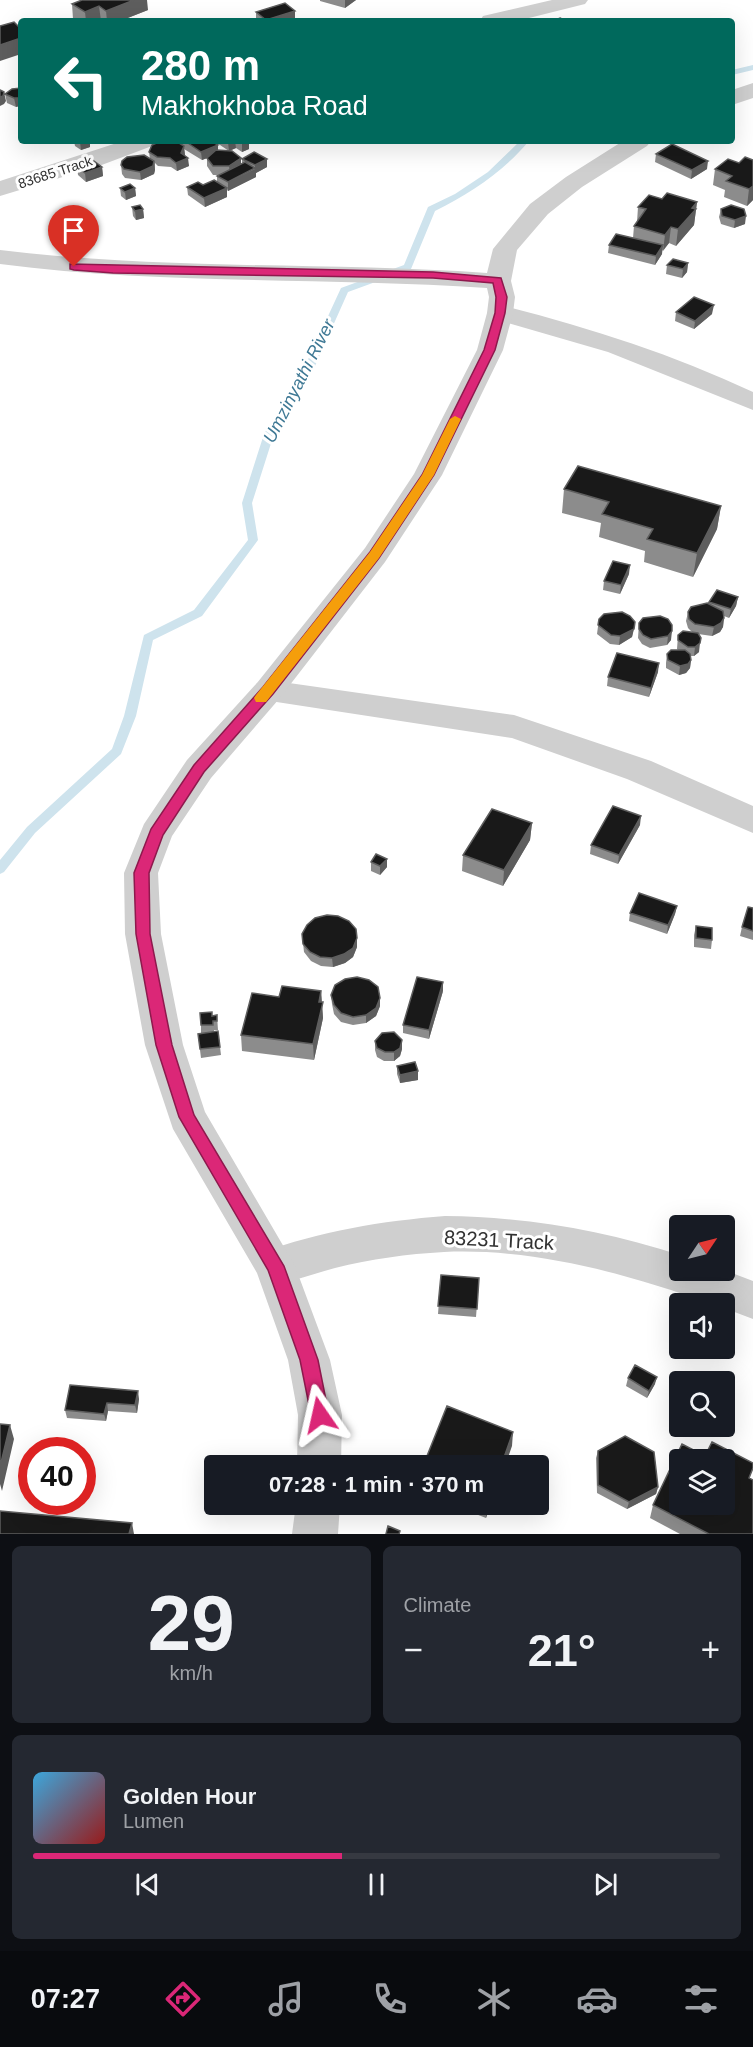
<!DOCTYPE html>
<meta charset="utf-8">
<style>
:root{--surface:#171b24;--page:#242831;--text:#f1f3f6;--muted:#9ea1a6;--line:#363941;--accent:#db2777}
body{margin:0;font-family:Helvetica,sans-serif;background:var(--page);color:var(--text);height:100vh;display:flex;flex-direction:column;font-size:22px;white-space:nowrap}
*{box-sizing:border-box;margin:0}
p{font-size:20px;color:var(--muted)}
.icon{flex:none;width:33px;height:33px;fill:none;stroke:currentColor;stroke-width:2;stroke-linecap:round;stroke-linejoin:round}
.map{position:relative;height:1534px;overflow:hidden}
.panel{display:flex;flex-direction:column;gap:12px;padding:12px;background:#0d0f14;flex:1}
.panel>*{flex:none}
.guide{position:absolute;left:18px;top:18px;width:717px;height:126px;border-radius:6px;box-shadow:0 6px 24px #0002;background:#00695c;color:#fff;overflow:hidden}
.needle{width:39px;rotate:55deg}
.controls{position:absolute;left:669px;top:1215px;display:grid;gap:12px}
.controls a{display:grid;place-items:center;width:66px;height:66px;border-radius:6px;background:var(--surface);box-shadow:0 6px 24px #0002;font-size:30px}
.speed{position:absolute;left:18px;top:1437px;display:flex;gap:12px;font-size:30px;font-weight:700;text-align:center}
.speed>*{display:grid;place-content:center;width:78px;height:78px;border-radius:50%;background:var(--surface);box-shadow:0 6px 24px #0002;line-height:1}
.speed .limit{border:9px solid #d22;background:#fff;color:#111}
.pin{position:absolute;display:grid;place-items:center;width:51px;height:51px;color:#fff;margin:-62px -26px;border-radius:50% 50% 50% 0;rotate:-45deg;box-shadow:0 0 6px #0007}
.pin .icon{rotate:45deg}
.me{position:absolute;width:66px;margin:-33px;rotate:349deg;stroke-linejoin:round;filter:drop-shadow(0 0 4px #0008)}
.turn{display:flex;align-items:center;gap:21px;height:126px;padding:0 24px;font-size:27px}
.turn .icon{width:78px;height:78px;stroke-width:2.5}
.turn b{display:block;font-size:42px;line-height:51px}
.big{font-size:45px;font-weight:800;line-height:1.1}
.panel .widget{flex:1;display:flex;flex-direction:column;justify-content:center;gap:9px;min-width:0;padding:0 21px;border-radius:9px;background:var(--page)}
.panel .dial{align-items:center;gap:0}
.dial b{font-size:78px;line-height:1}
.song{display:flex;align-items:center;gap:18px}
.cover{width:72px;height:72px;border-radius:9px;background:linear-gradient(135deg,hsl(200 70% 55%),hsl(0 70% 35%))}
.played{height:6px;border-radius:3px;background:linear-gradient(90deg,var(--accent) 45%,var(--line) 45%)}
.keys{display:flex;justify-content:space-around;direction:ltr}
.heat{display:flex;justify-content:space-between;align-items:center;font-size:33px;direction:ltr}
.panel .tiles{flex:1;display:grid;gap:12px;grid-template-columns:1fr 1fr}
.widget:last-child{grid-column:span 2}
.trip{position:absolute;left:204px;top:1455px;width:345px;height:60px;border-radius:6px;background:var(--surface);box-shadow:0 6px 24px #0002;font-weight:800;line-height:60px;text-align:center}
.tabs{display:flex;height:96px;justify-content:space-around;align-items:center;background:#090b0e;color:var(--muted)}
.tabs .icon{width:42px;height:42px}
.tabs .active{color:var(--accent)}
.tabs b{font-size:27px;color:var(--text)}
.map>svg:first-child{display:block}
.lines{fill:none;stroke-linecap:round;stroke-linejoin:round}
.stream{fill:#cee3ed;fill-rule:evenodd}
.minor{fill:#cfcfcf;fill-rule:evenodd}
.tertiary{fill:#cfcfcf;fill-rule:evenodd}
.wall{fill:#8c8c8c}
.shaded-wall{fill:#5e5e5e}
.building{fill:#191919;stroke:#5e5e5e;stroke-width:1.5;fill-rule:evenodd}
.route{fill:#db2777;stroke:#8e194d;stroke-width:1.5}
.slow{fill:#f59e0b}
.labels{text-anchor:middle;stroke-width:6;stroke-linejoin:round;paint-order:stroke}
.far-street-label{font-size:14px;fill:#323232;stroke:#fff}
.water-label{font-size:18px;font-style:italic;fill:#3f7995;stroke:#fff}
.near-street-label{font-size:20px;fill:#323232;stroke:#fff}
</style>
<div class="map">
<svg width="753" height="1534" viewBox="0 0 753 1534">
<rect width="100%" height="100%" fill="#fff"/>
<g class="lines">
<!-- stream -->
<path class="stream" d="M753,65V70L732,75V70Z
M520,141H529C503,172 471,193 435,211L411,269L348,292L315,366L274,434L252,503L258,540L202,616L153,640L136,716L121,754L35,833L4,872L0,874V860L27,827L112,749L124,716L144,635L194,610L248,540L242,503L264,434L305,366L341,288L404,265L428,207L455,194L488,172Z"/>
<!-- minor -->
<path class="minor" d="M552,0H588L585,4L517,21H480L483,16Z
M123,141H156L152,146L99,166L0,196V181Z
M500,305C587,327 672,354 753,392V410L608,352L491,318L487,313L491,308Z
M268,680L514,715L651,761L753,806V833L627,779L512,738L257,699L252,691L257,683Z
M445,1216C526,1217 603,1230 680,1255V1270H724L753,1281V1319L724,1308V1304H712C627,1274 535,1248 444,1252C407,1254 371,1259 335,1268C316,1273 297,1280 278,1284C272,1285 266,1281 261,1279L255,1266L261,1253C320,1231 382,1221 445,1216Z"/>
<!-- tertiary -->
<path class="tertiary" d="M753,83V98L732,105V90Z
M623,141H651L647,146L582,187L548,214L517,250L511,281L515,297L513,313L503,350L442,475L385,562L279,699L211,778L172,836L158,873L161,934L183,1045L205,1112L295,1266L330,1360L342,1415L341,1466H297L298,1415L288,1360L257,1273L173,1129L145,1045L125,934L124,873L144,824L187,760L257,683L365,548L414,474L477,350L487,313L489,297L487,288C324,277 162,285 0,264V250C162,270 325,262 487,273L493,249L530,204L566,177Z
M296,1504H340L338,1534H292Z"/>
</g>
<!-- wall -->
<path class="wall" d="M320,0H356L345,8L320,1Z
M72,4L148,10L120,21H77L73,19Z
M295,11V19L288,21L256,20V12Z
M21,88L16,107L7,103L5,94Z
M74,141H90V147L81,150L75,146Z
M177,141H211L218,150L241,164H242V159H267V167L256,173V177L228,191L227,190V197L205,207L188,195L187,187L203,185L217,182V176L220,175H213L207,166V158L202,160L184,149L185,155L189,166L177,171L171,167L158,166L155,163V170L154,174L141,180L125,178L122,174L121,165L150,159L149,152L177,142Z
M214,141H249V149L242,152L236,148L229,151Z
M656,154L707,169L691,179L655,162Z
M745,157L753,200L747,206L724,197L725,190L713,185L715,169L739,163Z
M77,167H102L103,176L86,182L78,175Z
M120,188H135L136,196L126,200L121,196Z
M662,199L697,202L694,225L676,246L669,243L662,251V254L655,265L608,253L609,245L633,238L634,226L637,222L638,207Z
M132,207L143,209L144,218L136,220L133,216Z
M721,209L745,224L734,228L721,224L719,217Z
M688,263L687,272L682,278L666,274L667,265Z
M676,312L712,314L694,329L675,321Z
M564,489L721,506L717,529L693,577L644,562L645,551L599,537L601,523L562,513Z
M629,574L620,594L603,590L604,581Z
M738,597L736,606L729,618L724,616L723,627L720,632L712,636L698,634L699,652L694,656H691V660L690,668L686,673L679,675L666,668V663L667,654L678,650L677,649L678,635L693,633L688,628L686,621L688,612L709,604V602Z
M660,616L671,640L667,645L650,648L642,644L638,638L639,623Z
M599,619L635,622L632,637L619,645L610,644L597,634Z
M658,672L649,697L607,686L608,677Z
M532,823L530,840L503,886L462,871L463,855Z
M640,825L618,864L590,854L591,845Z
M387,859V867L380,875L371,871V862Z
M677,906L675,914L667,934L629,921L630,913Z
M753,908V940L740,936L742,927Z
M696,926L712,940L711,949L694,947V935Z
M302,934L357,947L353,957L345,963L333,967L321,966L311,961L304,952Z
M321,991L323,1018L314,1060L242,1051L241,1035L279,997Z
M443,991L429,1039L403,1033V1025Z
M331,995L380,998V1006L376,1016L366,1023L353,1025L341,1022L334,1014L332,1004Z
M217,1015L218,1030H214V1032L218,1031L221,1055L201,1058L198,1034L201,1033V1025L213,1016Z
M375,1041L402,1049L400,1056L394,1061H384L377,1057L375,1050Z
M397,1066L418,1071V1080L400,1083L397,1074Z
M441,1275L479,1278L476,1317L438,1314Z
M628,1378L655,1384L647,1398L626,1386Z
M70,1385L139,1399L137,1413L108,1411L106,1421L67,1418L65,1410Z
M598,1451L658,1487L656,1494L627,1509L597,1493L596,1458Z
M750,1478L753,1534H680L650,1518L653,1505Z
M450,1504H491L486,1518Z"/>
<!-- shaded-wall -->
<path class="shaded-wall" d="M134,0H147L148,10L120,21H107L106,11Z
M345,0H356L345,8Z
M99,6L101,21H86L85,12Z
M295,11V19L288,21H266V20Z
M21,38V54L0,61V45Z
M4,92L6,101L4,104L0,106V97Z
M14,98H21V106L16,107Z
M82,141H90V147L81,150L80,142Z
M231,141H235L236,148L229,151L228,142Z
M247,141H249V149L242,152V143Z
M218,145V154L202,160L201,152Z
M184,146L185,155L183,160L188,158L189,166L177,171L176,163Z
M241,158V167L230,175L229,166Z
M267,159V167L256,173V177L228,191V182L255,169V165Z
M154,161L155,170L154,174L141,180L140,172Z
M708,161L707,169L691,179L692,170Z
M102,167L103,176L86,182L85,173Z
M753,186V200L747,206L749,189Z
M135,188L136,196L126,200L125,192Z
M227,188V197L205,207L204,198Z
M697,202L694,225L676,246L678,229L692,208Z
M143,209L144,218L136,220L135,211Z
M746,216L745,224L734,228L735,220Z
M671,227L669,243L663,251L665,235Z
M663,245L662,254L655,265L656,256Z
M688,263L687,272L682,278L683,269Z
M714,305L712,314L694,329L695,321Z
M721,506L717,529L693,577L697,553Z
M630,565L629,574L620,594L621,585Z
M738,597L736,606L729,618L731,609Z
M724,618L723,627L720,632L712,636L714,627Z
M634,629L632,637L619,645L620,636Z
M672,631L671,640L667,645L668,636Z
M700,643L699,652L694,656L695,647Z
M691,660L690,668L686,673L679,675L680,666Z
M659,663L658,672L649,697L651,688Z
M641,816L640,825L618,864L619,855Z
M532,823L530,840L503,886L504,870Z
M387,859V867L380,875V866Z
M677,906L675,914L667,934L668,925Z
M357,938V947L353,957L345,963L333,967L332,958Z
M443,982V991L429,1039V1030Z
M321,991L323,1018L314,1060L313,1044L319,1002Z
M380,998V1006L376,1016L366,1023V1015Z
M402,1040V1049L400,1056L394,1061V1052Z
M418,1071V1080L400,1083V1075Z
M657,1377L655,1384L647,1398L649,1391Z
M138,1391L139,1399L137,1413L135,1405Z
M107,1403L108,1411L106,1421L104,1414Z
M10,1425L14,1439L2,1491L0,1484V1467Z
M513,1432L512,1446L505,1466H501Z
M658,1487L656,1494L627,1509L629,1502Z
M491,1504L486,1518L487,1505Z
M132,1523L134,1534H129Z"/>
<!-- building -->
<path class="building" d="M82,0H134L106,11L99,6L85,12L72,4Z
M285,3L295,11L266,20L256,12Z
M560,18L566,21H553Z
M14,22L21,29V38L0,45V26Z
M21,88V98H14L5,94L12,89Z
M0,90L4,92L3,96L0,97Z
M161,141H176L184,146L181,153L188,158L176,163L170,158L157,157L149,152L152,145Z
M185,141H211L218,145L201,152Z
M672,144L708,161L692,170L656,154Z
M216,150L232,151L241,158L229,166H213L207,158Z
M254,152L267,159L255,165L242,159Z
M144,155L154,161L153,166L140,172L124,169L121,165L122,161L127,157Z
M745,157L753,160V186L749,189L726,181L732,176L715,169L728,159L739,163Z
M94,161L102,167L85,173L77,167Z
M245,162L255,168L228,182L217,176Z
M214,180L227,188L204,198L187,187L198,182L203,185Z
M130,184L135,188L125,192L120,188Z
M667,193L697,202L692,208L696,209L678,229L671,227L665,235L634,226L646,209L638,207L649,195L662,199Z
M140,205L143,209L135,211L132,207Z
M731,205L744,209L746,216L735,220L722,216L721,209Z
M616,234L663,245L656,256L609,245Z
M673,259L688,263L683,269L667,265Z
M694,297L714,305L695,321L676,312Z
M578,466L721,506L697,553L647,539L653,529L602,514L609,502L564,489Z
M613,561L630,565L621,585L604,581Z
M717,590L738,597L731,609L709,602Z
M707,603L723,611L724,618L721,623L714,627L695,624L689,619L688,612L691,607Z
M622,612L630,616L635,622L634,629L620,636L611,635L598,625L599,619L604,614Z
M660,616L668,619L672,625V631L668,636L651,639L643,635L639,629V623L643,618Z
M683,631L698,633L701,638L700,643L695,647H688L678,640V635Z
M671,650H685L690,654L691,660L688,664L680,666L668,660L667,654Z
M617,653L659,663L651,688L608,677Z
M613,806L641,816L619,855L591,845Z
M492,809L532,823L504,870L463,855Z
M376,854L387,859L380,866L371,862Z
M639,893L677,906L668,925L630,913Z
M748,907L753,908V931L742,927Z
M327,915L338,916L349,921L356,929L357,938L353,948L344,954L332,958L320,957L310,952L303,944L302,934L307,925L315,918Z
M696,926L712,928V940L696,938Z
M357,977L369,980L378,987L380,998L376,1008L366,1015L353,1017L341,1013L334,1005L331,995L335,985L345,979Z
M417,977L443,982L429,1030L403,1025Z
M282,986L321,991L319,1002H323L313,1044L241,1035L252,993L279,997Z
M212,1012V1016L217,1015V1021H213V1025H201L200,1013Z
M218,1031L220,1047L200,1049L198,1034Z
M394,1032L402,1040L400,1048L394,1052H385L377,1048L375,1041L382,1033Z
M415,1062L418,1071L400,1075L397,1066Z
M441,1275L479,1278L477,1309L438,1306Z
M635,1365L657,1377L649,1391L628,1378Z
M70,1385L138,1391L135,1405L107,1403L104,1414L65,1410Z
M447,1406L513,1432L501,1466H423Z
M0,1424L10,1425L0,1467Z
M625,1436L654,1452L658,1487L629,1502L598,1485V1451Z
M712,1442L753,1463V1468L749,1478L753,1480V1534H709L653,1505L682,1444L705,1456ZM680,1460H724V1504H680Z
M0,1511L132,1523L129,1534H0Z
M388,1526L400,1531L399,1534H386Z"/>
<!-- route -->
<path class="route" d="M70,264L433,272L501,278L507,297L505,313L495,350L434,475L379,558L273,694L204,772L163,835L149,873L150,934L172,1045L194,1115L284,1266L318,1360L329,1415L326,1421L320,1424L313,1421L311,1415L300,1360L268,1270L179,1117L156,1045L136,934L134,873L151,829L194,765L263,687L370,552L422,475L484,350L495,313L496,297L493,283L433,278L113,273L74,270L70,269Z"/>
<!-- slow -->
<path class="slow" d="M455,416L461,419L434,475L379,558L266,702H256L254,698L256,695L370,552L422,475L450,419Z"/>
<g class="labels">
<!-- far-street labels -->
<g class="far-street-label">
<text transform="translate(55 172) rotate(-18)" y="5">83685 Track</text>
</g>
<!-- water labels -->
<g class="water-label">
<text transform="translate(299 381) rotate(-63)" y="6">Umzinyathi River</text>
</g>
<!-- near-street labels -->
<g class="near-street-label">
<text transform="translate(499 1240) rotate(3)" y="7">83231 Track</text>
</g>
</g>
</svg>
<div class="controls">
<a><svg class="needle" viewBox="-14 -14 28 28"><path d="M0-13l5 13h-10z" fill="#e53935"/><path d="M0 13l5-13h-10z" fill="#9ea1a6"/></svg></a>
<a><svg class="icon" aria-label="sound" viewBox="0 0 24 24"><path d="M4 9h4l5-4v14l-5-4H4zM17 9q2 3 0 6"/></svg></a>
<a><svg class="icon" aria-label="search" viewBox="0 0 24 24"><circle cx="10" cy="10" r="6"/><path d="M15 15l6 6"/></svg></a>
<a><svg class="icon" aria-label="layers" viewBox="0 0 24 24"><path d="M12 4l9 5-9 5-9-5zM3 14l9 5 9-5"/></svg></a>
</div>
<div class="speed"><div class="limit">40</div></div>
<div class="pin" style="left:74px;top:267px;background:#d93025"><svg class="icon" aria-label="arrive" viewBox="0 0 24 24"><path d="M6 21V4h12l-3 4 3 4H6"/></svg></div>
<svg class="me" style="left:320px;top:1415px" viewBox="-20 -20 40 40"><path d="M0-17L14 15 0 8-14 15z" fill="#db2777" stroke="#fff" stroke-width="4"/></svg>
<div class="trip">07:28 · 1 min · 370 m</div>
<div class="guide">
<div class="turn"><svg class="icon" aria-label="left" viewBox="0 0 24 24"><path d="M17 20v-9H6M10 6l-5 5 5 5"/></svg><div><b>280 m</b>Makhokhoba Road</div></div>
</div>
</div>
<section class="panel">
<div class="tiles">
<div class="widget dial"><b>29</b><p>km/h</p></div>
<div class="widget"><p>Climate</p>
<div class="heat"><a>−</a><b class="big">21°</b><a>+</a></div>
</div>
<div class="widget">
<div class="song"><i class="cover"></i><div><b>Golden Hour</b><p>Lumen</p></div></div>
<div class="played"></div>
<div class="keys"><svg class="icon" aria-label="previous" viewBox="0 0 24 24"><path d="M18 5L8 12l10 7zM5 5v14"/></svg><svg class="icon" aria-label="pause" viewBox="0 0 24 24"><path d="M8 5v14M16 5v14"/></svg><svg class="icon" aria-label="next" viewBox="0 0 24 24"><path d="M6 5l10 7-10 7zM19 5v14"/></svg></div>
</div>
</div>
</section>
<nav class="tabs">
<b>07:27</b>
<svg class="icon active" aria-label="directions" viewBox="0 0 24 24"><path d="M12 3l9 9-9 9-9-9zM9 14v-3h6M13 9l2 2-2 2"/></svg>
<svg class="icon" aria-label="music" viewBox="0 0 24 24"><path d="M9 18V5l10-2v13"/><circle cx="6" cy="18" r="3"/><circle cx="16" cy="16" r="3"/></svg>
<svg class="icon" aria-label="phone" viewBox="0 0 24 24"><path d="M5 4h4l2 5-3 2q2 4 5 5l2-3 5 2v4C11 20 4 13 5 4z"/></svg>
<svg class="icon" aria-label="climate" viewBox="0 0 24 24"><path d="M12 3v18M4 7l16 10M4 17L20 7"/></svg>
<svg class="icon" aria-label="car" viewBox="0 0 24 24"><path d="M5 17H2v-5l4-1 3-4h7l3 4 3 1v5h-3M9 17h6M6 11h13"/><circle cx="7" cy="17" r="2"/><circle cx="17" cy="17" r="2"/></svg>
<svg class="icon" aria-label="filters" viewBox="0 0 24 24"><path d="M4 7h16M4 17h16"/><circle cx="9" cy="7" r="2"/><circle cx="15" cy="17" r="2"/></svg>
</nav>
